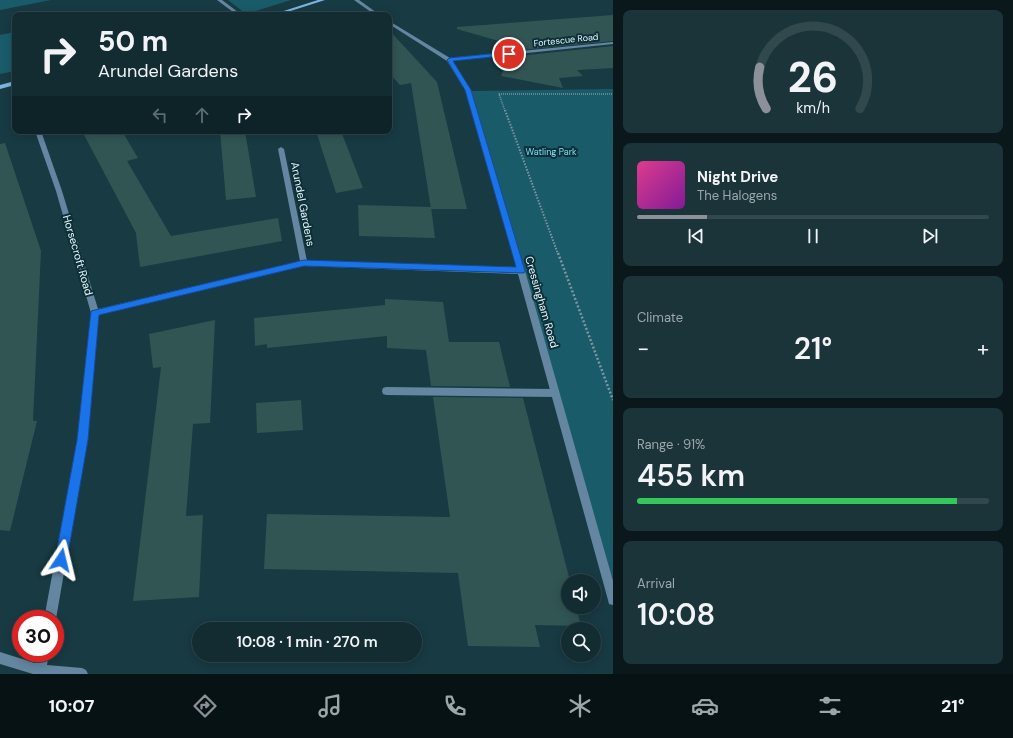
<!DOCTYPE html>
<meta charset="utf-8">
<style>
:root{--surface:#122c32;--page:#1b343a;--text:#f1f3f6;--muted:#9ca7ac;--line:#31484d;--accent:#8c9099}
body{margin:0;font-family:"DM Sans",sans-serif;background:var(--page);color:var(--text);height:100vh;display:flex;flex-direction:column;font-size:15px;white-space:nowrap}
*{box-sizing:border-box;margin:0}
p{font-size:13px;color:var(--muted)}
.icon{flex:none;width:22px;height:22px;fill:none;stroke:currentColor;stroke-width:2;stroke-linecap:round;stroke-linejoin:round}
.map{position:relative;flex:1;overflow:hidden}
.details{display:flex;flex-direction:column;gap:10px;padding:10px;background:#0a181c;width:400px}
.details>*{flex:none}
.banner{position:absolute;left:12px;top:12px;width:380px;height:122px;border-radius:8px;box-shadow:0 2px 10px #0003,0 0 0 1px var(--line);background:#122c32;color:var(--text);overflow:hidden}
.fabs{position:absolute;left:561px;top:574px;display:grid;gap:8px}
.fabs a{display:grid;place-items:center;width:40px;height:40px;border-radius:50%;background:var(--surface);box-shadow:0 2px 10px #0003,0 0 0 1px var(--line);font-size:20px}
.speed{position:absolute;left:12px;top:610px;display:flex;gap:8px;font-size:20px;font-weight:700;text-align:center}
.speed>*{display:grid;place-content:center;width:52px;height:52px;border-radius:50%;background:var(--surface);box-shadow:0 2px 10px #0003,0 0 0 1px var(--line);line-height:1}
.speed .limit{border:6px solid #d22;background:#fff;color:#111}
.pin{position:absolute;display:grid;place-items:center;width:34px;height:34px;color:#fff;margin:-17px;border:2px solid #fff;border-radius:50%;box-shadow:0 1px 4px #0007}
.me{position:absolute;width:44px;margin:-22px;rotate:10deg;stroke-linejoin:round;filter:drop-shadow(0 0 3px #0008)}
.turn{display:flex;align-items:center;gap:14px;height:84px;padding:0 20px;font-size:18px}
.turn .icon{width:52px;height:52px;stroke-width:2.5}
.turn b{display:block;font-size:28px;line-height:34px}
.lanes{display:flex;align-items:center;height:38px;padding:0 20px;background:#0003;justify-content:center;gap:20px;direction:ltr}
.lanes .off{opacity:.35}
.big{font-size:30px;font-weight:600;line-height:1.1}
.details .tile{flex:1;display:flex;flex-direction:column;justify-content:center;gap:6px;min-width:0;padding:0 14px;border-radius:8px;background:var(--page)}
.details .dial{align-items:center;gap:0}
.dial svg{height:104px;overflow:visible;fill:none;stroke:var(--line);stroke-width:7;stroke-linecap:round;text-anchor:middle}
.dial text{fill:var(--text);stroke:none}
.song{display:flex;align-items:center;gap:12px}
.cover{width:48px;height:48px;border-radius:6px;background:linear-gradient(135deg,hsl(330 70% 55%),hsl(290 70% 35%))}
.played{height:4px;border-radius:2px;background:linear-gradient(90deg,var(--accent) 20%,var(--line) 20%)}
.keys{display:flex;justify-content:space-around;direction:ltr}
.heat{display:flex;justify-content:space-between;align-items:center;font-size:22px;direction:ltr}
.charge{height:6px;border-radius:3px;background:linear-gradient(90deg,#34c759 91%,var(--line) 0)}
.trip{position:absolute;left:192px;top:622px;width:230px;height:40px;border-radius:20px;background:var(--surface);box-shadow:0 2px 10px #0003,0 0 0 1px var(--line);font-weight:600;line-height:40px;text-align:center}
.tabs{display:flex;height:64px;justify-content:space-around;align-items:center;background:#071214;color:var(--muted)}
.tabs .icon{width:28px;height:28px}
.tabs .current{color:var(--accent)}
.tabs b{font-size:18px;color:var(--text)}
main{display:flex;flex:1;min-height:0}
.map>svg:first-child{display:block}
.green{fill:#1a5b6a}
.building{fill:#315553}
.lines{fill:none;stroke-linecap:round;stroke-linejoin:round}
.path-far2{stroke:#7d979f;stroke-width:1.5;stroke-dasharray:1 1;stroke-linecap:butt}
.path-far1{stroke:#7d979f;stroke-width:2;stroke-dasharray:1.5 1.5;stroke-linecap:butt}
.path{stroke:#7d979f;stroke-width:2.5;stroke-dasharray:2 2;stroke-linecap:butt}
.lane{fill:#6486a1;fill-rule:evenodd}
.street{fill:#6486a1;fill-rule:evenodd}
.secondary{fill:#7cb4df;fill-rule:evenodd}
.route{fill:#1a73e8;stroke:#114b97}
.labels{text-anchor:middle;stroke-width:4;stroke-linejoin:round;paint-order:stroke}
.far-street-label{font-size:9px;fill:#e5f7fd;stroke:#0d3038}
.far-park-label{font-size:9px;fill:#84dff7;stroke:#0d3038}
.street-label{font-size:11px;fill:#e5f7fd;stroke:#0d3038}
</style>
<main>
<div class="map">
<svg width="613" height="674" viewBox="0 0 613 674">
<rect width="100%" height="100%" fill="#183a43"/>
<!-- green -->
<path class="green" d="M0,0H51L0,10Z
M228,0H291L246,14Z
M15,32V71L0,74V35Z
M613,89V606L469,91Z"/>
<!-- building -->
<path class="building" d="M613,15V41L511,51L513,45L457,29V27Z
M389,30L437,82L467,209H431L411,83L400,85L389,73Z
M613,46V68L577,70L583,76L559,78L563,88L501,76L509,57Z
M82,131H122L138,158L127,161L171,236L278,218L282,241L140,267L136,233Z
M220,131H245L256,197L226,200Z
M316,131H341L363,188L336,193Z
M5,143L41,251L33,421H37L10,531L0,530V144Z
M358,205L431,207L435,238L359,236Z
M385,299L443,302L449,342H499L510,387L431,386L426,350L387,348V336L267,348V344L255,346L254,318L385,305Z
M215,320L210,423L193,424L186,516L203,515L199,597L133,601L161,367L153,368L149,334Z
M433,397L523,398L570,581H568V607H576L581,626L535,625L540,647L468,646L458,573L264,569L267,514L450,517Z
M301,400L303,430L257,433L256,403Z"/>
<g class="lines">
<!-- path-far2 -->
<path class="path-far2" d="M505,111L499,94H613"/>
<!-- path-far1 -->
<path class="path-far1" d="M505,110L558,254"/>
<!-- path -->
<path class="path" d="M558,253L613,400"/>
<!-- lane -->
<path class="lane" d="M217,0H222L242,15H237Z
M386,387L555,389L558,390L559,393L558,396L555,397L386,395L383,394L382,391L383,388Z"/>
<!-- street -->
<path class="street" d="M354,0H359L380,15H375Z
M389,21L450,58L613,42V44L452,61L471,90L525,271L613,581V605L609,604L608,600L518,274L304,266L99,315L87,440L56,619L55,620V619H44L77,440L91,313L56,191L35,131H41L62,191L98,309L300,261L278,149L281,147L284,149L307,261L517,268L465,90L447,61L389,24Z
M0,652L35,663L37,653H49L47,665L82,668L86,670L88,674H33L0,664Z"/>
<!-- secondary -->
<path class="secondary" d="M318,0H325L278,15H271Z
M15,81V85L0,89V85Z"/>
</g>
<!-- route -->
<path class="route" d="M509,52L512,54L511,55L453,61L471,90L525,271L524,273L304,266L99,315L88,440L67,560L65,564L61,565L56,564L55,560L77,440L91,311L304,260L516,267L465,90L447,60L449,58Z"/>
<g class="labels">
<!-- far-street labels -->
<g class="far-street-label">
<text transform="translate(566 40) rotate(-6)" y="3">Fortescue Road</text>
</g>
<!-- far-park labels -->
<g class="far-park-label">
<text x="551" y="155">Watling Park</text>
</g>
<!-- street labels -->
<g class="street-label">
<text transform="translate(303 204) rotate(79)" y="4">Arundel Gardens</text>
<text transform="translate(78 255) rotate(74)" y="4">Horsecroft Road</text>
<text transform="translate(542 302) rotate(74)" y="4">Cressingham Road</text>
</g>
</g>
</svg>
<div class="fabs">
<a><svg class="icon" aria-label="sound" viewBox="0 0 24 24"><path d="M4 9h4l5-4v14l-5-4H4zM17 9q2 3 0 6"/></svg></a>
<a><svg class="icon" aria-label="search" viewBox="0 0 24 24"><circle cx="10" cy="10" r="6"/><path d="M15 15l6 6"/></svg></a>
</div>
<div class="speed"><div class="limit">30</div></div>
<div class="pin" style="left:509px;top:54px;background:#d93025"><svg class="icon" aria-label="arrive" viewBox="0 0 24 24"><path d="M6 21V4h12l-3 4 3 4H6"/></svg></div>
<svg class="me" style="left:61px;top:560px" viewBox="-20 -20 40 40"><path d="M0-17L14 15 0 8-14 15z" fill="#1a73e8" stroke="#fff" stroke-width="4"/></svg>
<div class="trip">10:08 · 1 min · 270 m</div>
<div class="banner">
<div class="turn"><svg class="icon" aria-label="right" viewBox="0 0 24 24"><path d="M7 20v-9h11M14 6l5 5-5 5"/></svg><div><b>50 m</b>Arundel Gardens</div></div>
<div class="lanes"><svg class="icon off" aria-label="left" viewBox="0 0 24 24"><path d="M17 20v-9H6M10 6l-5 5 5 5"/></svg><svg class="icon off" aria-label="ahead" viewBox="0 0 24 24"><path d="M12 20V5M6 11l6-6 6 6"/></svg><svg class="icon" aria-label="right" viewBox="0 0 24 24"><path d="M7 20v-9h11M14 6l5 5-5 5"/></svg></div>
</div>
</div>
<section class="details">
<div class="tile dial"><svg viewBox="0 0 100 80">
<path d="M14 69A42 42 0 1 1 86 69"/>
<path d="M14 69A42 42 0 0 1 9 37" stroke="#8c9099"/>
<text x="50" y="56" font-size="32" font-weight="700">26</text>
<text x="50" y="72" font-size="11">km/h</text>
</svg></div>
<div class="tile">
<div class="song"><i class="cover"></i><div><b>Night Drive</b><p>The Halogens</p></div></div>
<div class="played"></div>
<div class="keys"><svg class="icon" aria-label="previous" viewBox="0 0 24 24"><path d="M18 5L8 12l10 7zM5 5v14"/></svg><svg class="icon" aria-label="pause" viewBox="0 0 24 24"><path d="M8 5v14M16 5v14"/></svg><svg class="icon" aria-label="next" viewBox="0 0 24 24"><path d="M6 5l10 7-10 7zM19 5v14"/></svg></div>
</div>
<div class="tile"><p>Climate</p>
<div class="heat"><a>−</a><b class="big">21°</b><a>+</a></div>
</div>
<div class="tile"><p>Range · 91%</p><b class="big">455 km</b><div class="charge"></div></div>
<div class="tile"><p>Arrival</p><b class="big">10:08</b></div>
</section>
</main>
<nav class="tabs">
<b>10:07</b>
<svg class="icon current" aria-label="directions" viewBox="0 0 24 24"><path d="M12 3l9 9-9 9-9-9zM9 14v-3h6M13 9l2 2-2 2"/></svg>
<svg class="icon" aria-label="music" viewBox="0 0 24 24"><path d="M9 18V5l10-2v13"/><circle cx="6" cy="18" r="3"/><circle cx="16" cy="16" r="3"/></svg>
<svg class="icon" aria-label="phone" viewBox="0 0 24 24"><path d="M5 4h4l2 5-3 2q2 4 5 5l2-3 5 2v4C11 20 4 13 5 4z"/></svg>
<svg class="icon" aria-label="climate" viewBox="0 0 24 24"><path d="M12 3v18M4 7l16 10M4 17L20 7"/></svg>
<svg class="icon" aria-label="car" viewBox="0 0 24 24"><path d="M5 17H2v-5l4-1 3-4h7l3 4 3 1v5h-3M9 17h6M6 11h13"/><circle cx="7" cy="17" r="2"/><circle cx="17" cy="17" r="2"/></svg>
<svg class="icon" aria-label="filters" viewBox="0 0 24 24"><path d="M4 7h16M4 17h16"/><circle cx="9" cy="7" r="2"/><circle cx="15" cy="17" r="2"/></svg>
<b>21°</b>
</nav>
